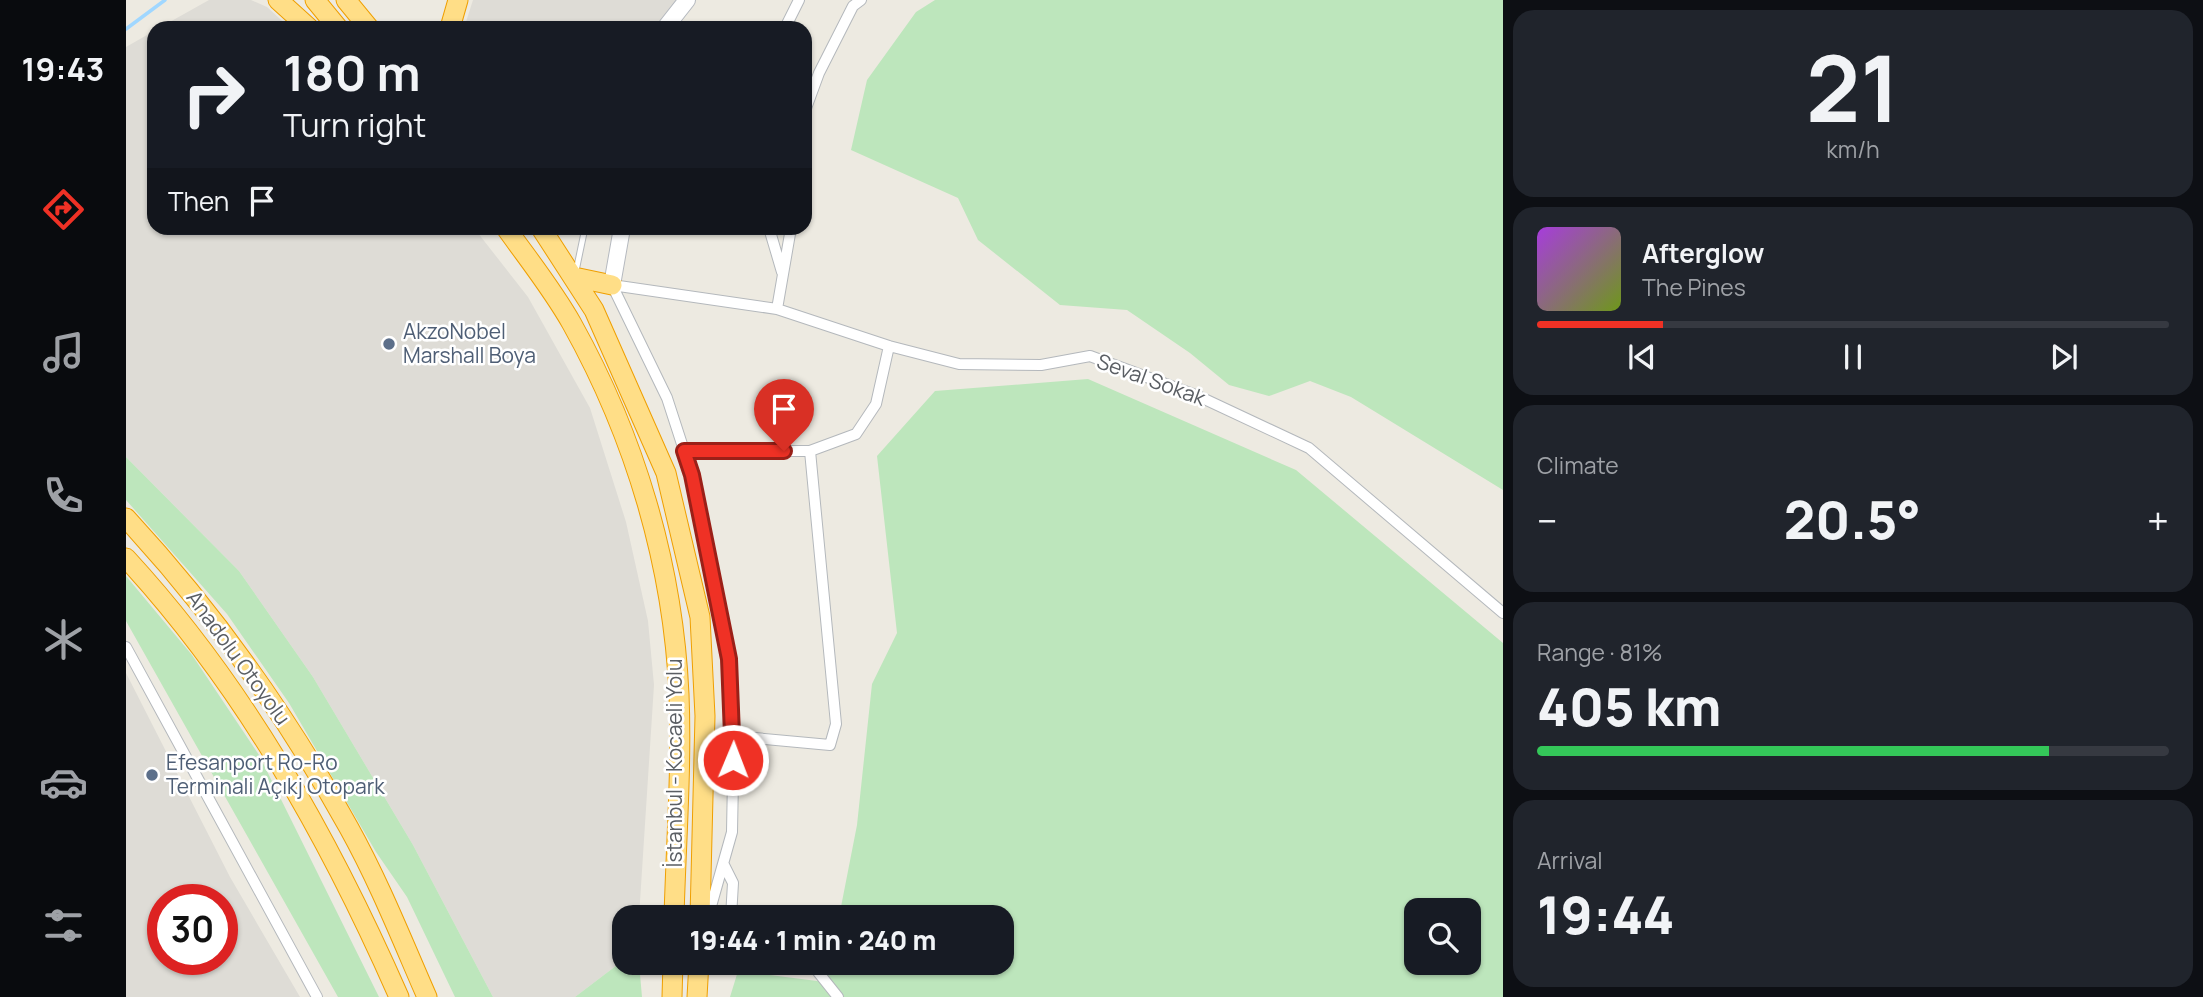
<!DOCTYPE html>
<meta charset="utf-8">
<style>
:root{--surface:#171b24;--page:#20242c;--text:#f1f3f6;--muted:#9ea1a6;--line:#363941;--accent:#ef3125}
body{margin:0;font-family:Manrope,sans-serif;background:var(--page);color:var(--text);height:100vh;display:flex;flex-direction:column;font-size:26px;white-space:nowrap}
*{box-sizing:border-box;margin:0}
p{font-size:23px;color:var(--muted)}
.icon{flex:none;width:38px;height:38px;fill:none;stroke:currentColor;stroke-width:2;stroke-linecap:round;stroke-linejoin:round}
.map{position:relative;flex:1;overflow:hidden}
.panel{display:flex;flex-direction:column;gap:10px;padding:10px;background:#0d0f14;width:700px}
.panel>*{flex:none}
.hud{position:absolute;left:21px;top:21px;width:665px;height:214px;border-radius:21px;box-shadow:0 2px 5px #0004;background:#171b24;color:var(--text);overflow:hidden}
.controls{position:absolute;left:1278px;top:898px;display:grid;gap:14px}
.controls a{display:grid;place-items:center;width:77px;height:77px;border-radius:14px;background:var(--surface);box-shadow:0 2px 5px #0004;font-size:35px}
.speed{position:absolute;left:21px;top:884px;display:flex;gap:14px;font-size:35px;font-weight:700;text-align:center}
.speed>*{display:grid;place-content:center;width:91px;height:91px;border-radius:50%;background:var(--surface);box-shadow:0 2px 5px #0004;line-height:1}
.speed .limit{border:10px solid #d22;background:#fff;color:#111}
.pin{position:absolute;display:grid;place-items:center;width:60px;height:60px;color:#fff;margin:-72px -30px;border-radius:50% 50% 50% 0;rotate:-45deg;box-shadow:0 0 7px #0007}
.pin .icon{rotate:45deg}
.me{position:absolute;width:77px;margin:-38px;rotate:1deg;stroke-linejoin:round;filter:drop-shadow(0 0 5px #0008)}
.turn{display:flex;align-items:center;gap:24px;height:147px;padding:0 21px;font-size:32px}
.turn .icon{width:91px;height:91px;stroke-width:2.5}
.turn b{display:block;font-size:49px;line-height:60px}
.then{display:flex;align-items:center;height:66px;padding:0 21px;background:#0003;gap:14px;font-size:26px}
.big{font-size:52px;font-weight:800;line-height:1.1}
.panel .widget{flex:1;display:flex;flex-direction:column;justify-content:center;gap:10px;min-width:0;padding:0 24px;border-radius:21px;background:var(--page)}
.panel .dial{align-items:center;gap:0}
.dial b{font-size:91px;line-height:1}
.song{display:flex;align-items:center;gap:21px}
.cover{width:84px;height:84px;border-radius:10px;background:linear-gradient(135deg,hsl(280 70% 55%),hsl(80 70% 35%))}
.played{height:7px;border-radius:4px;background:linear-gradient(90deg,var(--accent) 20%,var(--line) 20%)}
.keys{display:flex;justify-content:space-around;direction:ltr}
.heat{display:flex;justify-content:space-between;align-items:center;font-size:38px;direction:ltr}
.charge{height:10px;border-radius:5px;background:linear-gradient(90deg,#34c759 81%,var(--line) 0)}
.trip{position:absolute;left:486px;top:905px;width:402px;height:70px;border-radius:21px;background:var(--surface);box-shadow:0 2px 5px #0004;font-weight:800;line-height:70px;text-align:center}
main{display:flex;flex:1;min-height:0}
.menu{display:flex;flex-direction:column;width:126px;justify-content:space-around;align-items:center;background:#090b0e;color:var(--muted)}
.menu .icon{width:49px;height:49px}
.menu .current{color:var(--accent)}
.menu b{font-size:32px;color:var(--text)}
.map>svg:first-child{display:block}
.industrial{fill:#dedcd6;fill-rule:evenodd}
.green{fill:#bde6bc;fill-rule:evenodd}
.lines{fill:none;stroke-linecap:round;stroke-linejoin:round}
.stream{stroke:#a0d7ff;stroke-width:3.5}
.lane-casing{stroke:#b4b8bc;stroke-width:7}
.street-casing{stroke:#b4b8bc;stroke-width:12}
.secondary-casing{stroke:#b5b9bf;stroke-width:18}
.highway-casing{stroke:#ef9f00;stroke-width:21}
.lane{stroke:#fff;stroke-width:5}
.street{stroke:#fff;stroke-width:10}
.secondary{stroke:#fff;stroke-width:16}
.highway{stroke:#ffde87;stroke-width:19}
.route-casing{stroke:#9b2018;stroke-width:18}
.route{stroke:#ef3125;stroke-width:12}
.service-dot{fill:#5c6f8a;stroke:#fff;stroke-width:2.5}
.labels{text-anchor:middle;stroke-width:5;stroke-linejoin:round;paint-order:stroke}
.service-label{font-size:21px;fill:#4e5e75;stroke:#fff;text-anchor:start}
.street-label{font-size:21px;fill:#5a5e63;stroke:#fff}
</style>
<main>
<nav class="menu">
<b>19:43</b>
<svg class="icon current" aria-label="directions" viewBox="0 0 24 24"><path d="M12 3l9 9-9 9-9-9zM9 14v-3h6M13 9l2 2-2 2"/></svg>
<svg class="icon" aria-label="music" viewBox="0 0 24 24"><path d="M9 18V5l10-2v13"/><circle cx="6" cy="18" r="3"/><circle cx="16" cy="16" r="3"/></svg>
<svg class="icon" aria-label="phone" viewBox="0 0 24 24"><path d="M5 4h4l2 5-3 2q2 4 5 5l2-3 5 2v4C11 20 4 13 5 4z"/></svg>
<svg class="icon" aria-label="climate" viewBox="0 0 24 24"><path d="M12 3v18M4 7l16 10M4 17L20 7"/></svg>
<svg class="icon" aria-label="car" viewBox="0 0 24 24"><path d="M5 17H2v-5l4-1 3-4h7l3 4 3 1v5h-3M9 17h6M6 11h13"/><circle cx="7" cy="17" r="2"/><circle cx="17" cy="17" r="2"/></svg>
<svg class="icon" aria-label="filters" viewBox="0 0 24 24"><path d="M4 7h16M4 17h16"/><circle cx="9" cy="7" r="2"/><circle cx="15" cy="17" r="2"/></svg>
</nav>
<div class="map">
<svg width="1377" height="997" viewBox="0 0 1377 997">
<rect width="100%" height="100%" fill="#edeae1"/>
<!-- industrial -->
<path class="industrial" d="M83,0H125L141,7L164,28H33Z
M347,0H551L529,28H338Z
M28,31V228H348L402,297L464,408L500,522L522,621L528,685L513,917H499V959L449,997H367L287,845L187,677L113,571L0,457V47Z
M0,673L104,877L174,997H0ZM37,900H96V959H37Z"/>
<!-- green -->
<path class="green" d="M809,0H1377V490L1225,397L1184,381L1143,396L1103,385L1064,353L1001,310L934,305L852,240L832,198L725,150L741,80L790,12Z
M962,379L1170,470L1377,643V997H604L612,971L699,982L703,963L877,962V917H713L731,825L746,684L771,633L751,456L809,391ZM1290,910H1342V962H1290Z
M0,457L113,571L187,677L287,845L367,997H329L281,897L250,852L163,703L101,614L0,500Z
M0,576L66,655L133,755L253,997H212L0,621Z
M499,959V962L513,963L516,997H449Z"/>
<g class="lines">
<!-- stream -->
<path class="stream" d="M0,29L39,0"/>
<!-- lane casing -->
<g class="lane-casing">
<path id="lane" d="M450,271L459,228"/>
</g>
<!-- street casing -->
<g class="street-casing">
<path id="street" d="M659,28L673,0
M679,111L693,73L727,6L735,0
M643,228L656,272
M486,285L651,309L763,346L833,364L915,365L964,356L1072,396L1183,448L1377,613
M486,285L541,398L566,475L603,659L608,726L606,832L582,917
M651,309L665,228
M558,451H684L730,434L750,404L763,346
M0,647L191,997
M607,736L704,745L710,724L684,451
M598,865L607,883L605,917
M684,962L712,997"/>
</g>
<!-- secondary casing -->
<g class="secondary-casing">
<path id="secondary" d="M539,28L561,0
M486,285L496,228"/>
</g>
<!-- highway casing -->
<g class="highway-casing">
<path id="highway" d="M152,0L183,28
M189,0L212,28
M220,0L243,28
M324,28L332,0
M380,228C402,259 427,290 446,324C509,437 547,564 553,694C556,767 550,843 548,917
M415,228L468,310L540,473L574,617L579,716L574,917
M448,277L486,285
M0,518C87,612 161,716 223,828C253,882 276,940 301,997
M0,558C118,686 203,838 273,997
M546,997L547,962
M571,997L573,962"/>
</g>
<!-- lane -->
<use href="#lane" class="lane"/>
<!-- street -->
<use href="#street" class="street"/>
<!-- secondary -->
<use href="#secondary" class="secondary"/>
<!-- highway -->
<use href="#highway" class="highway"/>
</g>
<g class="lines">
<!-- route casing -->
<g class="route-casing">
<path id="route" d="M607,760L603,659L566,475L558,451H658"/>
</g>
<!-- route -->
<use href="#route" class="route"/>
</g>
<!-- markers -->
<g class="service-dot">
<circle cx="263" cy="344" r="7"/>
<circle cx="26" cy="775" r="7"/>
</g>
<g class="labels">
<!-- service labels -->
<g class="service-label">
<text x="277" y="339">AkzoNobel<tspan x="277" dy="24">Marshall Boya</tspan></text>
<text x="40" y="770">Efesanport Ro-Ro<tspan x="40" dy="24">Terminali Açıkj Otopark</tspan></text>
</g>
<!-- street labels -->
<g class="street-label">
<text transform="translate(1025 380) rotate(20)" y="7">Seval Sokak</text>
<text transform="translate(112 658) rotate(54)" y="7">Anadolu Otoyolu</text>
<text transform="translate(549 763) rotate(-90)" y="7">İstanbul - Kocaeli Yolu</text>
</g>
</g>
</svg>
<div class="controls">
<a><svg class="icon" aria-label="search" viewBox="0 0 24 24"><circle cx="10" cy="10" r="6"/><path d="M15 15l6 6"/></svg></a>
</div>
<div class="speed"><div class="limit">30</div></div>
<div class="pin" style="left:658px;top:451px;background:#d93025"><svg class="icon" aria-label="arrive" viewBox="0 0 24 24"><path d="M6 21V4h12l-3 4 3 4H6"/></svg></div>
<svg class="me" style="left:607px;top:760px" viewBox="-20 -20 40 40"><circle r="17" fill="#ef3125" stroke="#fff" stroke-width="3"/><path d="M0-11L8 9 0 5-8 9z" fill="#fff"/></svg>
<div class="trip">19:44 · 1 min · 240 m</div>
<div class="hud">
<div class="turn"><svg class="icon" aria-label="right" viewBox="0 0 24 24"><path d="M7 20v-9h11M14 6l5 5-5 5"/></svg><div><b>180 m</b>Turn right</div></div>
<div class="then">Then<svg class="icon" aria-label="arrive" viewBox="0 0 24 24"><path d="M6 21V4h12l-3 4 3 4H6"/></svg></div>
</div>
</div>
<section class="panel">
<div class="widget dial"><b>21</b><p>km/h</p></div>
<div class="widget">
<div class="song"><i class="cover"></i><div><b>Afterglow</b><p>The Pines</p></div></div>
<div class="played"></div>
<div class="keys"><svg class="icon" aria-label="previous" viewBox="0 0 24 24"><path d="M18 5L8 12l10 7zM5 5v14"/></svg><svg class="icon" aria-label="pause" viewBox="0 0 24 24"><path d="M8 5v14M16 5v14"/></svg><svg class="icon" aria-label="next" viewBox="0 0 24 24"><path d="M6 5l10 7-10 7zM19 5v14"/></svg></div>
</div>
<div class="widget"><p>Climate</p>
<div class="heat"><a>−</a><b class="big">20.5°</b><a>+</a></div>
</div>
<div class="widget"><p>Range · 81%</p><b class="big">405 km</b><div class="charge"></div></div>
<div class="widget"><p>Arrival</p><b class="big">19:44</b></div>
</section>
</main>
